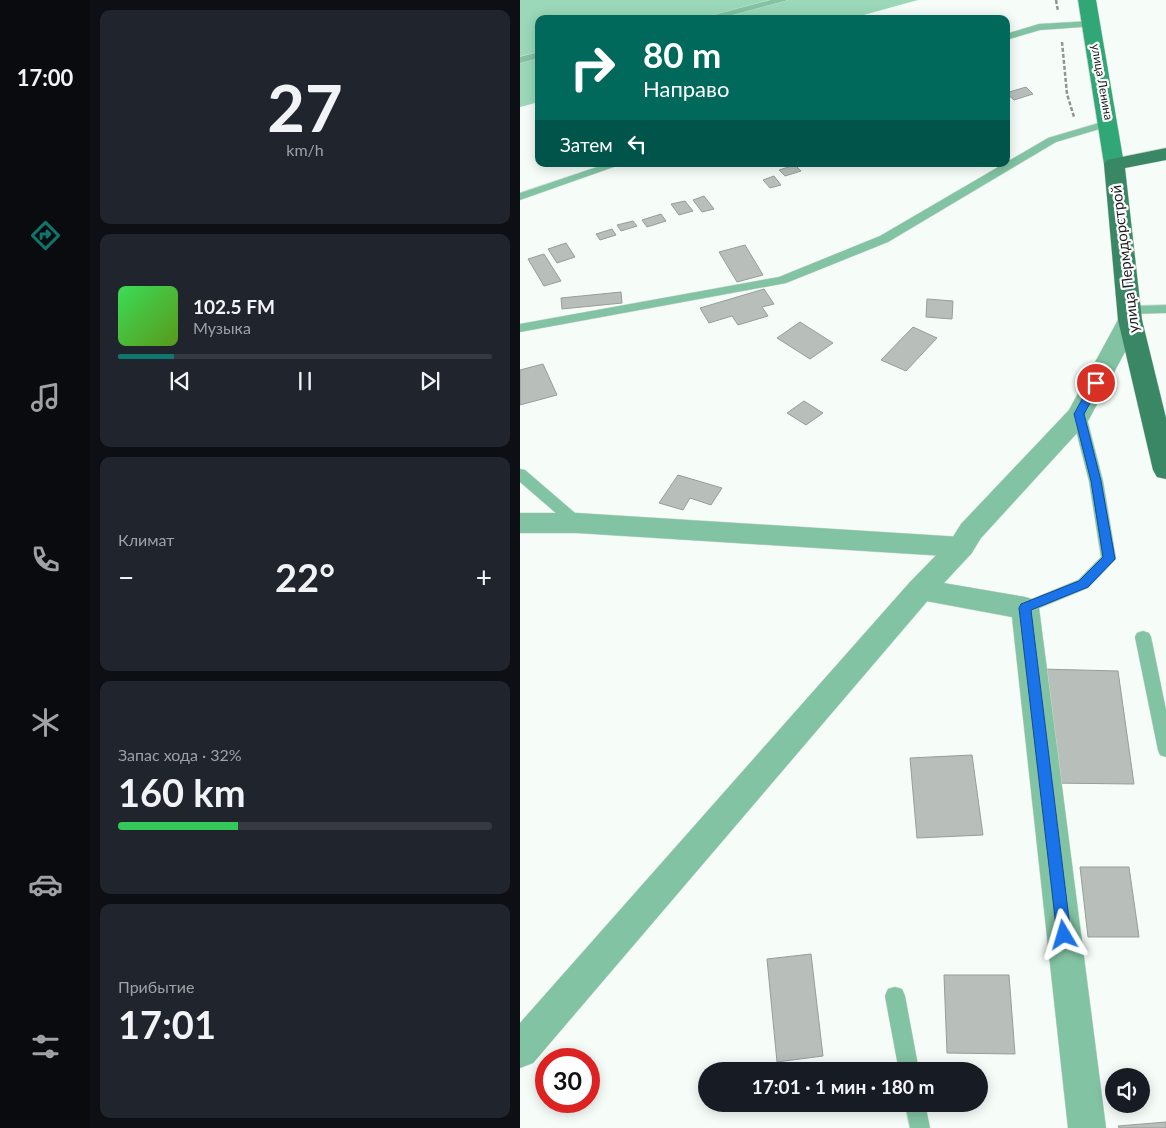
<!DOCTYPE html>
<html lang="ru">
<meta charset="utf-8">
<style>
:root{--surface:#171b24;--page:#20242c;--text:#f1f3f6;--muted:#9ea1a6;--line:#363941;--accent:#0f766e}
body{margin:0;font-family:Lato,sans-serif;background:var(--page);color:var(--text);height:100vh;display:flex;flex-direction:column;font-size:19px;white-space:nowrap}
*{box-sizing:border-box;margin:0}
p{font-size:16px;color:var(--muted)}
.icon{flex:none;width:28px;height:28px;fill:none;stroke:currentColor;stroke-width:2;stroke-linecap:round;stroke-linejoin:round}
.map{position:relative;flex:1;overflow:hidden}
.side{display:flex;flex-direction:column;gap:10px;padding:10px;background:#0d0f14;width:430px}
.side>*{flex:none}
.hud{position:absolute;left:15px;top:15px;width:475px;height:152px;border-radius:10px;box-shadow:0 2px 12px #0003;background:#00695c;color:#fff;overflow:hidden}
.tools{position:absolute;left:585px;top:1068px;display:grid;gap:10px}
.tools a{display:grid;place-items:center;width:45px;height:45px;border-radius:50%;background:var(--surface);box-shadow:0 2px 12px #0003;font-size:25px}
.speed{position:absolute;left:15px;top:1048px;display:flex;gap:10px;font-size:25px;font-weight:700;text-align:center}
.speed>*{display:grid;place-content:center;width:65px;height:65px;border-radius:50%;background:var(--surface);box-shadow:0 2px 12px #0003;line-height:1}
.speed .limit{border:8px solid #d22;background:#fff;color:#111}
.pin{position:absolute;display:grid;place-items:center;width:42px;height:42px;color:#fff;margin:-21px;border:2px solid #fff;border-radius:50%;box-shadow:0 1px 5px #0007}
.me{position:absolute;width:55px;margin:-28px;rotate:353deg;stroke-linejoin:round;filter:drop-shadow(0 0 4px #0008)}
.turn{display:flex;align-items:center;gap:18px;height:105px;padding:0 25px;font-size:22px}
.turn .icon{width:65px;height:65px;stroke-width:2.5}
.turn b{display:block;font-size:35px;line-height:42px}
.then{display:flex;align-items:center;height:48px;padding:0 25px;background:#0003;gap:10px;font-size:19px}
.big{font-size:38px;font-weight:700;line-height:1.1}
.side .card{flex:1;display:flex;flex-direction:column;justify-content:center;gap:8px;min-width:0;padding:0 18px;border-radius:10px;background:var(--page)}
.side .dial{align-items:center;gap:0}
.dial b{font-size:65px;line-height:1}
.song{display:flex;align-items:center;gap:15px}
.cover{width:60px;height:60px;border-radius:8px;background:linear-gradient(135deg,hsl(130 70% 55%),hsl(90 70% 35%))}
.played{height:5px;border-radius:2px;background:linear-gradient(90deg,var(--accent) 15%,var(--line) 15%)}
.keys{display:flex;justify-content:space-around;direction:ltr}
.heat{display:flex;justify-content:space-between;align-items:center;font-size:28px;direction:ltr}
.charge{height:8px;border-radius:4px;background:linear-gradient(90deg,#34c759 32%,var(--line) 0)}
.trip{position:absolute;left:178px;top:1062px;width:290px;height:50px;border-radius:25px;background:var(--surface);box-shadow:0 2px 12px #0003;font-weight:700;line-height:50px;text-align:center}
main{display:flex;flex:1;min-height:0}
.tabs{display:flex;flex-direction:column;width:90px;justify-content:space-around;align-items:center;background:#090b0e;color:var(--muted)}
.tabs .icon{width:35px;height:35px}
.tabs .active{color:var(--accent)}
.tabs b{font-size:22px;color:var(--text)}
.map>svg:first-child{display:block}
.green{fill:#9ad8b9}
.building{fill:#b8bfbb;stroke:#979d99}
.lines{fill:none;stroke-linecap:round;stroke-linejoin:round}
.service-casing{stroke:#d3d9d6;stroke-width:1}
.minor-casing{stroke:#d3d9d6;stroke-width:1}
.tertiary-casing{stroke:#d3d9d6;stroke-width:1}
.secondary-casing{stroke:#d3d9d6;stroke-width:1}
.primary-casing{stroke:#d3d9d6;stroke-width:1}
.path{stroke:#909592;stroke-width:2.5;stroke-dasharray:4 2;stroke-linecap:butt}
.service{fill:#81c3a2;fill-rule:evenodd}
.minor{fill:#81c3a2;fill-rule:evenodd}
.tertiary{fill:#81c3a2;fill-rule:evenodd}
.secondary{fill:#31a677;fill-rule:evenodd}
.primary{fill:#398764;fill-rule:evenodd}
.route{fill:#1a73e8;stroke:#114b97}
.labels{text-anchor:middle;stroke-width:4.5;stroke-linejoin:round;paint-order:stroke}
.far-street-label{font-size:12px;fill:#1b1e1c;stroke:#fff}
.street-label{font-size:15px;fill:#1b1e1c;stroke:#fff}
</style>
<main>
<nav class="tabs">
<b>17:00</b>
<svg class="icon active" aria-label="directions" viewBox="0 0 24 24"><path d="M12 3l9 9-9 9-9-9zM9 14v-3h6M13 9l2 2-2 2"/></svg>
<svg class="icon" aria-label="music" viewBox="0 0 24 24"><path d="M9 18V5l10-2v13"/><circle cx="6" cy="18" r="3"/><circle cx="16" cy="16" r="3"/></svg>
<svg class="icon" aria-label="phone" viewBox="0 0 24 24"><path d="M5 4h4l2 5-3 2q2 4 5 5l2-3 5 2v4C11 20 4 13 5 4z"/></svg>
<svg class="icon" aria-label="climate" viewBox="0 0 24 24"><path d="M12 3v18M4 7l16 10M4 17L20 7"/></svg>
<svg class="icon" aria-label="car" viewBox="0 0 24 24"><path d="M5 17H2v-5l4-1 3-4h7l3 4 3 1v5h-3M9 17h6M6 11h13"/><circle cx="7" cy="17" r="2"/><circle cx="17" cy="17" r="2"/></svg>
<svg class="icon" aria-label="filters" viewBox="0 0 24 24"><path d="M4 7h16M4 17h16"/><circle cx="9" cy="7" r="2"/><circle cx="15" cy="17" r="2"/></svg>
</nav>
<section class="side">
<div class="card dial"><b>27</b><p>km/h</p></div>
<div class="card">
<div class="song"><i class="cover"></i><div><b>102.5 FM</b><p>Музыка</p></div></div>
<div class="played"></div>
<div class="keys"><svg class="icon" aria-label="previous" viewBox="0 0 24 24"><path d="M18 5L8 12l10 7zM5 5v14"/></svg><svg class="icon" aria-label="pause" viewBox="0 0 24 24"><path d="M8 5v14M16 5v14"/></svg><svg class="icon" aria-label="next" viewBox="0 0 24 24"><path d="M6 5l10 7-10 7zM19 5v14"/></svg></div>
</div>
<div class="card"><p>Климат</p>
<div class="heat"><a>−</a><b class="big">22°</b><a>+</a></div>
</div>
<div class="card"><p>Запас хода · 32%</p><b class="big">160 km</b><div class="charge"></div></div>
<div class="card"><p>Прибытие</p><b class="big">17:01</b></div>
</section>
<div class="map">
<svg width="646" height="1128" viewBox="0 0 646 1128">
<rect width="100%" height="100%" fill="#f6fdf9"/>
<!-- green -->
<path class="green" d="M0,0H398L329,19H19V102L0,107Z"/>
<!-- building -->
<path class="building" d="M506,87L513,94L494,100L486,93Z
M275,165L281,171L265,176L259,170Z
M254,176L261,185L250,188L243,180Z
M184,196L194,209L182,212L173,200Z
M165,201L173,211L159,215L151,204Z
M141,214L146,221L127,227L122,220Z
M113,221L117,226L101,231L97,225Z
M92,229L96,235L80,240L76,234Z
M46,243L55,257L37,263L28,249Z
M225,245L243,275L217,282L199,252Z
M24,254L41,281L24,286L8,259Z
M244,289L254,304L242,307L248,316L218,325L212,316L189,323L180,308Z
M101,292L102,303L42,309L41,298Z
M407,299L433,301L432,319L406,317Z
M280,322L313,343L290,359L257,338Z
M393,327L417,338L386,371L361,360Z
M23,364L37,395L0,405V370Z
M284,401L303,413L286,425L267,413Z
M158,475L202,488L191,505L170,498L163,510L139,503Z
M520,669L598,671L614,784L530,783Z
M452,755L463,835L397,838L390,758Z
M560,867H609L619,937H568Z
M291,954L303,1056L257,1062L247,959Z
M424,975H489L495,1054L427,1053Z
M646,1122V1128H599L598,1126Z"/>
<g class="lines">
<!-- service casing -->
<g class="service-casing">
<path id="service" d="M251,0H268L197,19H179Z
M572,21L577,24L576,26L520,30L486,40V34L519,24Z
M19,52V58L0,63V57Z
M589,120L594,123L593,125L536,142L368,242L266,283L0,332V324L259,277L360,236L528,138Z
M86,164H102L0,200V193Z
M646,305V313L608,314L602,310L608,306Z
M559,410L566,415L583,481L596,559L568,588L505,614L500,612L497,608L500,604L558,580L581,557L569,481L552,415Z
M0,469L5,470L62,519L64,523L62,527H52L0,482Z
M623,631L629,633L631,637L646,710V757L640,755L638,750L615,637L617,633Z
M375,987L382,989L385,996L399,1071H379L365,996L368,989Z
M385,1104H405L410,1128H390Z"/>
</g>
<!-- minor casing -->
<g class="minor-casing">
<path id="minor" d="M0,513H57L441,537L451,540L455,547L451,554L441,557L57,533H0Z
M400,579L505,597L515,600L519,608L586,1128H548L492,617L390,598L386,590L390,582Z"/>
</g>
<!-- tertiary casing -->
<g class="tertiary-casing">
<path id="tertiary" d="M610,312L618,315L622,320L568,421L461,538L451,554L410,598L13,1063L0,1068V1023L390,582L431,540L441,524L549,410L598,320L602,315Z"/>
</g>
<!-- secondary casing -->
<g class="secondary-casing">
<path id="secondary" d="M558,0H576L604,164L601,168L594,170L587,168L584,164Z"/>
</g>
<!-- primary casing -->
<g class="primary-casing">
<path id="primary" d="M646,148V160L605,168L622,320L646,418V479L637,477L633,470L598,320L584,164L587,160Z"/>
</g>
<!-- path -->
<path class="path" d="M536,0L538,11
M542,42L547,94L554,117"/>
<!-- service -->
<use href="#service" class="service"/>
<!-- minor -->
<use href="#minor" class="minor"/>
<!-- tertiary -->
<use href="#tertiary" class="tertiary"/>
<!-- secondary -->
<use href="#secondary" class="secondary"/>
<!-- primary -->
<use href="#primary" class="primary"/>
</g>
<!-- route -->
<path class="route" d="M576,380L581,383L564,414L581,481L595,559L568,587L511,610L551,935L549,940L544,942L539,940L537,935L499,608L501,604L559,581L583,557L571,481L554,414L572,381Z"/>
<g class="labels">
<!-- far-street labels -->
<g class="far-street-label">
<text transform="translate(582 82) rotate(80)" y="4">улица Ленина</text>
</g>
<!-- street labels -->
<g class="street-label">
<text transform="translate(605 259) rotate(-97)" y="5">улица Пермдорстрой</text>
</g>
</g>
</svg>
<div class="tools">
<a><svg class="icon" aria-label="sound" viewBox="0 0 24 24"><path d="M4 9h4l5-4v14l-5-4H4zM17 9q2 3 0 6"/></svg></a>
</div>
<div class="speed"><div class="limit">30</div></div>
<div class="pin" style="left:576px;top:383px;background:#d93025"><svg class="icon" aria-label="arrive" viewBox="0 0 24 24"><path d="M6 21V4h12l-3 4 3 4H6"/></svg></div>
<svg class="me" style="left:544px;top:935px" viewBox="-20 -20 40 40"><path d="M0-17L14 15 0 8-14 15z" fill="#1a73e8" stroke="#fff" stroke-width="4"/></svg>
<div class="trip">17:01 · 1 мин · 180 m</div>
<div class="hud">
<div class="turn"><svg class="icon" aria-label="right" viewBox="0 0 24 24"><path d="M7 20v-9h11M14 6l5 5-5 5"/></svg><div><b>80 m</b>Направо</div></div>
<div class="then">Затем<svg class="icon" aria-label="left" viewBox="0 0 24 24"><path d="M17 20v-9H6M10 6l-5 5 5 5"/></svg></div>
</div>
</div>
</main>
